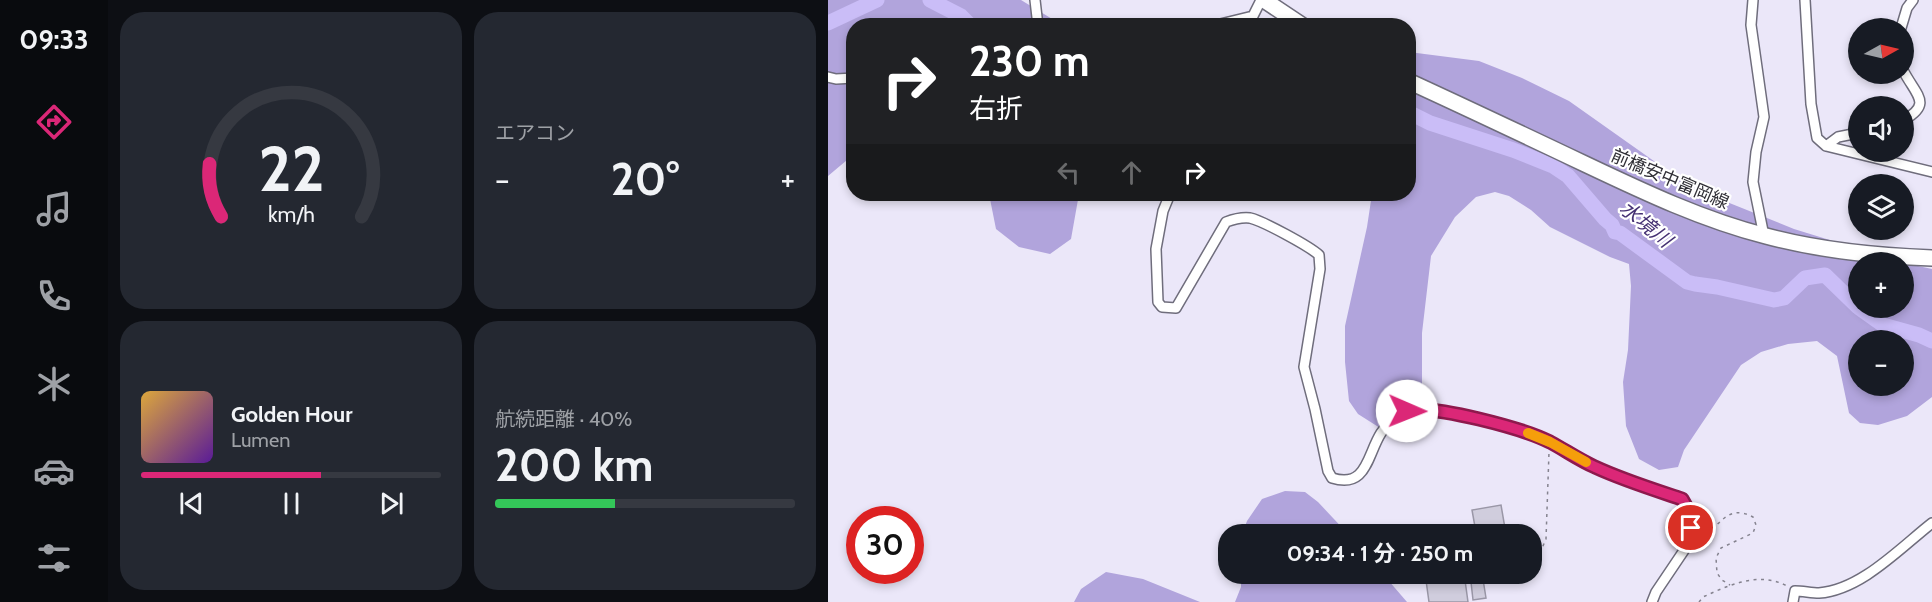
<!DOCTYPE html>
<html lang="ja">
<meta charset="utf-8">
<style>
:root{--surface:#171b24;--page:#242831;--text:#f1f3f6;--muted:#9ea1a6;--line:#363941;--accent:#db2777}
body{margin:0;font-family:Cabin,"Noto Sans JP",sans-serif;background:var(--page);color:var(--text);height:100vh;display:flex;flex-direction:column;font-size:22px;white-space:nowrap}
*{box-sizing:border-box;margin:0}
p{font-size:20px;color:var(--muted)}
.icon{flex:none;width:33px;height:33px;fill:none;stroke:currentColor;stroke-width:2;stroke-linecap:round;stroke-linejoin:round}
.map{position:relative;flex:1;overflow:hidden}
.side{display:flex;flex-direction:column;gap:12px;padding:12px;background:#0d0f14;width:720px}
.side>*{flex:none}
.guide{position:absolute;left:18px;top:18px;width:570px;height:183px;border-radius:24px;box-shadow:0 3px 9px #0003;background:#202124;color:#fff;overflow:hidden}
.needle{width:39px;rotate:82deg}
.buttons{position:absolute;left:1020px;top:18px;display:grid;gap:12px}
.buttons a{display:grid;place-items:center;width:66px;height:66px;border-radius:50%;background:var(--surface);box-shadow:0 3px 9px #0003;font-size:30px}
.speed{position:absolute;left:18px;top:506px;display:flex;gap:12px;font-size:30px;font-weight:700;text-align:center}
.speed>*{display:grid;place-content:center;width:78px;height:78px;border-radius:50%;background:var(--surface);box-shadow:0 3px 9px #0003;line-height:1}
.speed .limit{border:9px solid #d22;background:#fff;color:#111}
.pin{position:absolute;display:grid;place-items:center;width:51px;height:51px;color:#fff;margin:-26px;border:3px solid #fff;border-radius:50%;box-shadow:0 2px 6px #0007}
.me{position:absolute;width:66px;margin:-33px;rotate:91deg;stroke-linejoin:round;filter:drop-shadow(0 0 4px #0008)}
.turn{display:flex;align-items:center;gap:21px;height:126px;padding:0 24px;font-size:27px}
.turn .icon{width:78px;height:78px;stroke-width:2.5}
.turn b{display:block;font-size:42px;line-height:51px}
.lanes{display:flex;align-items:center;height:57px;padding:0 24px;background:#0003;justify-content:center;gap:30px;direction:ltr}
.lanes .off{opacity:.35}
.big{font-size:45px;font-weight:700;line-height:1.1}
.side .tile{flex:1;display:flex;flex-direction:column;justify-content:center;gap:9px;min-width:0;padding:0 21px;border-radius:24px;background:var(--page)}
.side .dial{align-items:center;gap:0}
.dial svg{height:156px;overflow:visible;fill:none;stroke:var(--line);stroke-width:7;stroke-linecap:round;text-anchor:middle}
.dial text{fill:var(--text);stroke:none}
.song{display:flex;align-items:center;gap:18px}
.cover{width:72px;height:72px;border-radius:9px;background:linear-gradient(135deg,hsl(40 70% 55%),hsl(270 70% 35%))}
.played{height:6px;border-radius:3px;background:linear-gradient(90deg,var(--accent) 60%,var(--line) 60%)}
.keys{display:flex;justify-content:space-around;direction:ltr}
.heat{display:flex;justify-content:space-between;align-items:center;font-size:33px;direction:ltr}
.charge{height:9px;border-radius:4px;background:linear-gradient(90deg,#34c759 40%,var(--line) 0)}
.side .tiles{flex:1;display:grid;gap:12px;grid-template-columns:repeat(2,1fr)}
.trip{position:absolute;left:390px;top:524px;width:324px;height:60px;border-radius:24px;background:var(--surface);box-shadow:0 3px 9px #0003;font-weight:700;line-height:60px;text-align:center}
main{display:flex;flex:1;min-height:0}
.menu{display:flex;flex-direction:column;width:108px;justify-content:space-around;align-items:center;background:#090b0e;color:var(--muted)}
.menu .icon{width:42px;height:42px}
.menu .selected{color:var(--accent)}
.menu b{font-size:27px;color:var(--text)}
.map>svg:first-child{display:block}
.forest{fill:#b1a4dc;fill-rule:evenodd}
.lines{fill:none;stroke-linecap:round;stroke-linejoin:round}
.river{stroke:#cabdf7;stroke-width:15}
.building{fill:#d0cddd;stroke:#9a97a7;stroke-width:1.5}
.street-casing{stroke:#6f6d7c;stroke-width:12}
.primary-casing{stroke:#6f6d7c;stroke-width:18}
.path{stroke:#85838f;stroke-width:1.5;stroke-dasharray:3 4.5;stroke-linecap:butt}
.street{stroke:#fff;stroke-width:9}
.primary{stroke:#fff;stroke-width:15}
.route-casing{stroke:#8e194d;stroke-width:15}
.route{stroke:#db2777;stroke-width:10}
.slow{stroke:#f59e0b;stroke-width:10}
.labels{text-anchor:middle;stroke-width:4.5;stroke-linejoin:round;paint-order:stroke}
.street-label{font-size:18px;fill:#302f36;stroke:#fff}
.water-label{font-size:20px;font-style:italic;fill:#453173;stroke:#fff}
</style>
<main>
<nav class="menu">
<b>09:33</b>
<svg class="icon selected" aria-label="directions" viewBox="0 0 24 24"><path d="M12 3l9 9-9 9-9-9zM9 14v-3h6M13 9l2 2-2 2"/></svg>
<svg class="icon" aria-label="music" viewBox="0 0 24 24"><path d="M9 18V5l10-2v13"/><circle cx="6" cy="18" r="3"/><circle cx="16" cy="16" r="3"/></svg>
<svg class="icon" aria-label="phone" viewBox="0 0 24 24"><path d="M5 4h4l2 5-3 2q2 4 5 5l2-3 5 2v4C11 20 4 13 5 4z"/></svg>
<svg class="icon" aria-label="climate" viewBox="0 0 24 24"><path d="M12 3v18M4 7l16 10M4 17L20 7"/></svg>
<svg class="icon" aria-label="car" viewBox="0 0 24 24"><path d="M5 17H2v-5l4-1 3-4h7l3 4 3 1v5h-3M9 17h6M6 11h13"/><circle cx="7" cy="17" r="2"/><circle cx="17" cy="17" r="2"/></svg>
<svg class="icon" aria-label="filters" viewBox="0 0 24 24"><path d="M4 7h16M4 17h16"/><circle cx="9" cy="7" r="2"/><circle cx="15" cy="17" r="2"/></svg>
</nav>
<section class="side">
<div class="tiles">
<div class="tile dial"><svg viewBox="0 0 100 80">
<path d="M14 69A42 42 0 1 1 86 69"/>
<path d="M14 69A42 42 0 0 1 8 42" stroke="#db2777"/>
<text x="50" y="56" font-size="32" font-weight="700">22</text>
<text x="50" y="72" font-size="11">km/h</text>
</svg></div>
<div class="tile"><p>エアコン</p>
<div class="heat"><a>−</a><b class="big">20°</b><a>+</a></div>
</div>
<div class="tile">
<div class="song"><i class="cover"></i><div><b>Golden Hour</b><p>Lumen</p></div></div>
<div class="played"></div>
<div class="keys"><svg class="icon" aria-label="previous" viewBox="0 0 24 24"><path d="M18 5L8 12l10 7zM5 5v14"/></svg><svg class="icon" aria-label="pause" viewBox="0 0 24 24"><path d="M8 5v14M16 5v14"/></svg><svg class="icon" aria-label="next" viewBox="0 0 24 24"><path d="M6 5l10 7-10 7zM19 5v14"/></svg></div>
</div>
<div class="tile"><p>航続距離 · 40%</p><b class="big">200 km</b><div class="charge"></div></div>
</div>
</section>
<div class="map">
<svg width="1104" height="602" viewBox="0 0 1104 602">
<rect width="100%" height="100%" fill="#ebe7f9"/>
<!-- forest -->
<path class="forest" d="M0,0H193L234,25L26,26L25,155L0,176Z
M581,52L651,61L694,78L741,101L864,188L966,229L1073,262H1030V308H1076V263L1104,269V397L1079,416L1050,425L1032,423L1021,413L1009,356L989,341L960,344L933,352L913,365L856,450L850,467L831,470L811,459L798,426L795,382L800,350L803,286L801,264L782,257L722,227L703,210L681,196L667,192L648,197L627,217L603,256L594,333V393L564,387L552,428L530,414L521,401L517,362V326L539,227L544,194H580ZM1030,340H1076V386H1030Z
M161,194H251L243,239L222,254L191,247L168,229Z
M457,491L477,492L490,502L520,534H414L419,521L434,499Z
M278,572L315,579L372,602H246L253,589Z
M413,573H554L579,602H407L413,587Z"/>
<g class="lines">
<!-- river -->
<path class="river" d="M102,0L133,16L143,26
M0,23L49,0
M580,112L602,123L685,150L725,166L740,176L777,219L784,225L787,232L792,233L859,282L867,284L889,287L946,300L956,298L977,278L997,275L1030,307
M1031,308L1055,325L1091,335L1104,341"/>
</g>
<!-- building -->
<path class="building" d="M673,505L678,534H657L655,526L647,527L644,510Z
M597,573H636L640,602H601Z
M642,573H654L658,598L645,600Z"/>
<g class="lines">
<!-- street casing -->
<g class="street-casing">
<path id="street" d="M207,0L210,26
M925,0L923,25L936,117L928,152L925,182L936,236
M977,0L983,104L989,138L998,146L1104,172
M384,26L425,16L433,0
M1073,28L1079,8L1085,0
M1076,72C1089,96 1104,104 1076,120
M0,77L8,79L26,78
M998,146L1010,137L1030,133
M342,194L335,211L328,249L330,302L334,307L348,308L398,222C406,219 413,217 422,218C435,221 481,246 491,255L492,269L476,367L487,409L500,471L504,478C539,489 539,455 553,433C560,422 574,413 587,409C628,412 685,424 722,442C737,449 751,460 766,467C794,480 824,489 854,499L863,515V540L828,592L824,602
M965,602L967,591C975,591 983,593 991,593C1033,590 1072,548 1104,523"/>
</g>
<!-- primary casing -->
<g class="primary-casing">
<path id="primary" d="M436,0L475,26
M580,81C639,108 698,136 757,164C816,192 875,220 938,236C993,251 1048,256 1104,258"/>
</g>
<!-- path -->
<path class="path" d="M872,538C893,527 898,503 925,517L928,525L925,533L893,548L888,558L889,573L894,580L902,585
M706,567L718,539L721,452
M871,602L875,597C901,585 931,571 959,586"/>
<!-- street -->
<use href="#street" class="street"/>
<!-- primary -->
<use href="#primary" class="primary"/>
</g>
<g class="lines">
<!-- route casing -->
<g class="route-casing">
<path id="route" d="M579,411C606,404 696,429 722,442C737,450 751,460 767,467C795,480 824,489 854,499L863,515V528"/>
</g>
<!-- route -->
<use href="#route" class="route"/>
<!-- slow -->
<path class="slow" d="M700,433L722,442L758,462"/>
</g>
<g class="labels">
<!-- street labels -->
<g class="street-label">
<text transform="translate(842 179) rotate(23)" y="6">前橋安中富岡線</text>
</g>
<!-- water labels -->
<g class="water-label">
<text transform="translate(818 224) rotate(39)" y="7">水境川</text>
</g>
</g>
</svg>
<div class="buttons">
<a><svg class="needle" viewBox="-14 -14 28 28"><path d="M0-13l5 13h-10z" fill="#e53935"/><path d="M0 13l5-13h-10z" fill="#9ea1a6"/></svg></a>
<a><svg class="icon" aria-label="sound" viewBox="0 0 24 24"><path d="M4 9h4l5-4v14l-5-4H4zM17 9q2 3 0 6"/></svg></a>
<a><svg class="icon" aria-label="layers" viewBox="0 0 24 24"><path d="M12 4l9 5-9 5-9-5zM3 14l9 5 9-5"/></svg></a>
<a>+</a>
<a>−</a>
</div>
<div class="speed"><div class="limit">30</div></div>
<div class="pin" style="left:863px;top:528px;background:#d93025"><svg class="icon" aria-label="arrive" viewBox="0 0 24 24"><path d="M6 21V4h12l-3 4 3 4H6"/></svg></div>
<svg class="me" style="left:579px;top:411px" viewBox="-20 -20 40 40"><circle r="19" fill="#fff"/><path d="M0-13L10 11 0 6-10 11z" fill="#db2777"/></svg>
<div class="trip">09:34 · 1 分 · 250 m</div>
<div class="guide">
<div class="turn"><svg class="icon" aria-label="right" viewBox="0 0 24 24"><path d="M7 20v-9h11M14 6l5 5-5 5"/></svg><div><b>230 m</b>右折</div></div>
<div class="lanes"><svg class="icon off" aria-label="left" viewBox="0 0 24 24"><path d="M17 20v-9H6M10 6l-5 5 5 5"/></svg><svg class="icon off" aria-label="ahead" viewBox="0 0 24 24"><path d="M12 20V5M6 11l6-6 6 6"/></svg><svg class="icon" aria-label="right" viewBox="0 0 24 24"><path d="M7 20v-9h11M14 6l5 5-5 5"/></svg></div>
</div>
</div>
</main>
